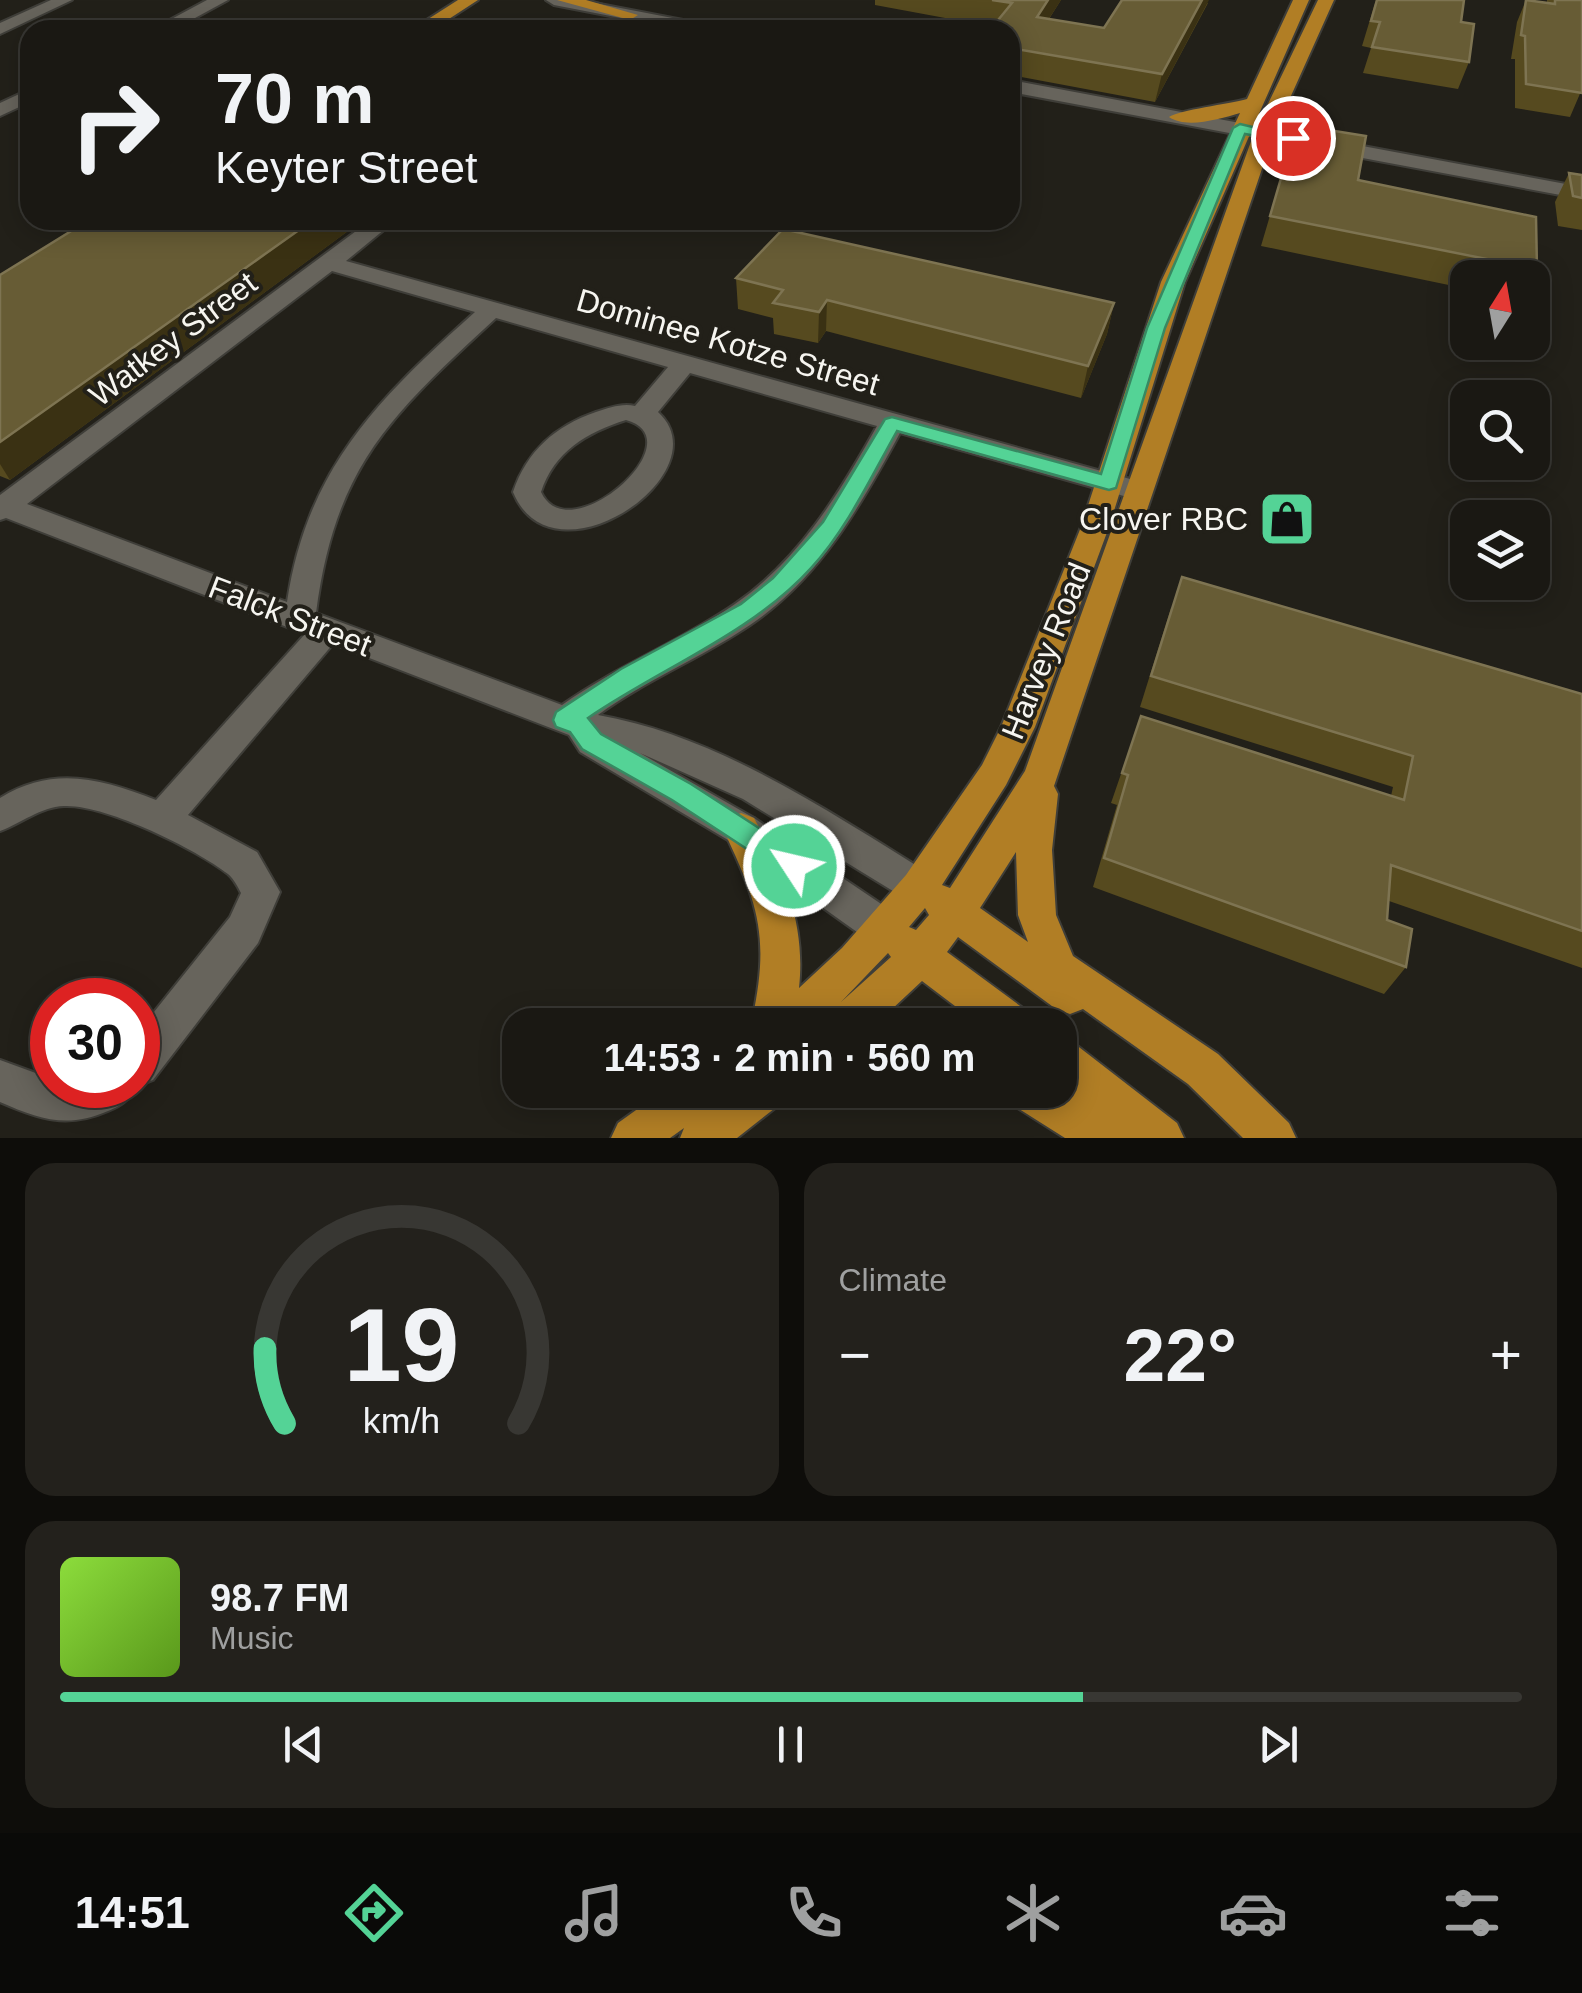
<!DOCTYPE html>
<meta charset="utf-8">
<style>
:root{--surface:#1a1813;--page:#23211c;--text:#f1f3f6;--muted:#9fa0a0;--line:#383733;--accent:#54d396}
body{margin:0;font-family:Arial,sans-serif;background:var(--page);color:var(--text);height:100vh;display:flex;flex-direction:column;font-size:38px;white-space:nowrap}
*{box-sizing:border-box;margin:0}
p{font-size:32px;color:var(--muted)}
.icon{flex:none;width:55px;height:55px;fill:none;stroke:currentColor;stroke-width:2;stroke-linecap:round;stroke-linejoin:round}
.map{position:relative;height:1138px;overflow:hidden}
.panel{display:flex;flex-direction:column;gap:25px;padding:25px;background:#0e0d0a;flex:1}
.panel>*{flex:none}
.top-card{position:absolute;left:20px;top:20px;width:1000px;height:210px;border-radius:30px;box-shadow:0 5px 25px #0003,0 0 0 2px var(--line);background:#1a1813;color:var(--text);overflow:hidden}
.needle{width:65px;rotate:11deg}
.buttons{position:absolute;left:1450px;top:260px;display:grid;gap:20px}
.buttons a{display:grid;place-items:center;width:100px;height:100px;border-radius:20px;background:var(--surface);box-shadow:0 5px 25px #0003,0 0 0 2px var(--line);font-size:50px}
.speed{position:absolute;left:30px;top:978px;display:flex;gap:20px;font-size:50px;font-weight:700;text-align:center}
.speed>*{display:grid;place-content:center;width:130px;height:130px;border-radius:50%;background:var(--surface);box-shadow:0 5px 25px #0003,0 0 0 2px var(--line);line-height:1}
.speed .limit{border:15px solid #d22;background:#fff;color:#111}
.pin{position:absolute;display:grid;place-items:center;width:85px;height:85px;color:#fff;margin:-42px;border:5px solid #fff;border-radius:50%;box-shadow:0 2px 10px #0007}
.me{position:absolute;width:110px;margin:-55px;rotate:305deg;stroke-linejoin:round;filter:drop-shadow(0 0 8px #0008)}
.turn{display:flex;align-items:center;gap:35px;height:210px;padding:0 30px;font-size:45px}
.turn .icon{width:130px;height:130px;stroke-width:2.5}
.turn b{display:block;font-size:70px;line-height:85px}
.big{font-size:75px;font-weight:700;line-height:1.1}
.panel .card{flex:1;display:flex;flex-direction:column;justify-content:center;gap:15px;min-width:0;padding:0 35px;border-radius:30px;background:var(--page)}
.panel .dial{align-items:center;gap:0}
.dial svg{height:260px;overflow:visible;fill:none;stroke:var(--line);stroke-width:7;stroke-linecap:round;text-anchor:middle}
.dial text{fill:var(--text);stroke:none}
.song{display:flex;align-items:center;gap:30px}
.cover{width:120px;height:120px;border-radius:15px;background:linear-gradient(135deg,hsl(90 70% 55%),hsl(90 70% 35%))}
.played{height:10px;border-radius:5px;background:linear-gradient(90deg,var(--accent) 70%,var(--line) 70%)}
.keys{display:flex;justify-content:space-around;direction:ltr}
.heat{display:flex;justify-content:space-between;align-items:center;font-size:55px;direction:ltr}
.panel .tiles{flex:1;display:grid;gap:25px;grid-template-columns:1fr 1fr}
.card:last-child{grid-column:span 2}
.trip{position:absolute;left:502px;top:1008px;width:575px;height:100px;border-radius:30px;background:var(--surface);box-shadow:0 5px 25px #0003,0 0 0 2px var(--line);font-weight:700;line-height:100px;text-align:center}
.menu{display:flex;height:160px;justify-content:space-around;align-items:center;background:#0a0a08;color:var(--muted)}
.menu .icon{width:70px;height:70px}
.menu .current{color:var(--accent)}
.menu b{font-size:45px;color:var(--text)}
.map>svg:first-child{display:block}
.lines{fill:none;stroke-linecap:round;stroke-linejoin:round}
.minor-casing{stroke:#3f3e39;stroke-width:4}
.major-casing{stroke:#3f3e39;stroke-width:4}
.minor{fill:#67645c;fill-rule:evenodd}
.major{fill:#b17e25;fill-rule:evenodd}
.wall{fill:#564a1f}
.shaded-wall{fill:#3a3113}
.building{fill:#675c35;stroke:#7e7452;stroke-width:2.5}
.route{fill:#54d396;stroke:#378962;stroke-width:2.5}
.labels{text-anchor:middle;stroke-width:8;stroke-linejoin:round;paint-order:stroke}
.street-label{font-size:32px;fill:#f6f5f0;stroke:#222019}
.poi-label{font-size:32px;fill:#f6f5f0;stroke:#222019;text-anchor:end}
</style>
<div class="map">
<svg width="1582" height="1138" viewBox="0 0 1582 1138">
<rect width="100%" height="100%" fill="#222019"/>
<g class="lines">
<!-- minor casing -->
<g class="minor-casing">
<path id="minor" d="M51,0H72L0,34V23Z
M207,0H228L173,30H151Z
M546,0H579L709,25L718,30H683L554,5Z
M1010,80L1582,187V199L1010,92Z
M30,89V102L0,116V103Z
M371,220H396L346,261L1148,484L1152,491L1148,498L1138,500L900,433C861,505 820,578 750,625C701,658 646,680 598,715C719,736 829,812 932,875L938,887L932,899L919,904L906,899L743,799L640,753L754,818L899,916L904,929L899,942L885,947L871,942L728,840L580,752L569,735L333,644L188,815L257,852L280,892L258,943L153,1080L138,1086V1032L230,917L241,893C238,887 234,879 228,874C196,849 105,804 64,806C40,807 22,823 0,831V798C54,765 101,779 156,800L305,634L6,518L0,520V495ZM332,271L475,312C379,398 307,468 287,602L27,504ZM496,318L668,367L635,406C622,403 609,408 596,412C555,426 527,451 513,492C553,590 724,472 658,412L690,373L877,426C839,494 799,560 735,604C680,642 617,666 562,705L316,613C335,465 392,414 496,318ZM626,420C697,439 569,553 541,492C554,452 587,432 626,420Z
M0,1060L52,1079V1085H135C129,1100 123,1105 108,1111C67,1129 39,1119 0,1102Z"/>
</g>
<!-- major casing -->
<g class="major-casing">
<path id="major" d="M458,0H478L432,30H411Z
M557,0H586L638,15L630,20Z
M1293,0H1309L1185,282L1109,527L1035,727L1006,785L942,885L950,888L1025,771L1254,133L1318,0H1334L1286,107L1332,144L1322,150L1315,148L1280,120L1274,133L1054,786L1058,794L1052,850L1056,915L1073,956L1218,1054L1289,1123L1296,1138H1243L1188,1084L1083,1009L1070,1014L1056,1009L958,937L947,952L1027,1011L1033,1025H980L922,981L875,1025H826L831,1012L817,1025H751C770,939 760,907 723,829L728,818L741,813L754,818C784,873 806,924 799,988L842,948L906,875L982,765L1001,727L1081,527L1161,282L1240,113C1220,119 1186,129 1169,117C1179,110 1229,104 1247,99ZM1016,852L1018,915L1028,942L980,908ZM925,908L929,915L916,930L909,927ZM888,953L891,957L841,1002Z
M1060,1038L1075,1044L1177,1123L1184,1138H1065L1013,1105L1007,1090H1060Z
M664,1090H722L719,1098L729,1090H785L779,1105L737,1138H680L684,1128L670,1138H611L618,1123Z"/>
</g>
<!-- minor -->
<use href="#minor" class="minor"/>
<!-- major -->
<use href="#major" class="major"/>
</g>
<!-- wall -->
<path class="wall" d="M875,0H1061L1049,19L1104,28L1208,3L1155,102L1010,75V30L875,5Z
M1376,0H1464L1461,22L1469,62L1458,89L1363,73L1371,48L1362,46Z
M1526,0L1547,2V0H1582V89L1570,117L1515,108V59H1511L1517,22Z
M1289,151L1358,180L1537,269L1532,279L1468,278V289L1261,246Z
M1569,173L1582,175V230L1558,226L1555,202Z
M89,220H363L10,480L0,476V275Z
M736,278L1114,303L1107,334L1081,398L826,331L818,343L774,334L773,318L738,309Z
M1171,608L1582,694V968L1389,901L1387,920L1406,967L1384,994L1093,887L1117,805L1111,803L1141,716L1391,796L1393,787L1140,707Z"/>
<!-- shaded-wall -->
<path class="shaded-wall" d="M1048,0H1061L1033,43L1037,17Z
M1202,0H1209L1155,102L1162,74Z
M313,220H363L10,480L0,464V442Z
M827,300L826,331L818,343L819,312Z
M1114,303L1107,334L1081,398L1088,366Z"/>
<!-- building -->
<path class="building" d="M992,0H1048L1037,17L1104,28L1122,0H1202L1162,74L1010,48V30H990L1012,3Z
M1377,0H1464L1461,22L1474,24L1469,62L1372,47L1380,22L1371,21Z
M1526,0L1555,4V0H1582V93L1526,84L1525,36L1521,35Z
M1316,128L1366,136L1358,180L1536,217L1537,269L1270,216L1289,151L1303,153L1308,134Z
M1569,173L1582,175V198L1573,196Z
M89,220H313L0,442V275Z
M783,229L1114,303L1088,366L827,300L819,312L773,303L783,290L736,278Z
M1182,577L1582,694V931L1391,865L1387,920L1412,929L1406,967L1104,858L1128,775L1122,773L1141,716L1404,800L1413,756L1151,676Z"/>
<!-- route -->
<path class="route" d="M1240,124L1300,138L1293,143L1245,134L1165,328L1116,488L1109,490L897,431C871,477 847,529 811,568C751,634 661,668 588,718L601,734L691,784L804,857L809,866L804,874L794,878L785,874L672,800L582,749L570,732L556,727L553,720L556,712L621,669L741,604L773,578L823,522L885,419L892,417L1101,474L1147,328L1233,128Z"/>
<!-- icons -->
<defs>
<g id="shop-square" transform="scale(2.875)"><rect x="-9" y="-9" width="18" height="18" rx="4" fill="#54d396" stroke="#222019"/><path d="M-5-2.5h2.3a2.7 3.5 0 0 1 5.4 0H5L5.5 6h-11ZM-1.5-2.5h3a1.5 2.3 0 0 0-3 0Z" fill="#111"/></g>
</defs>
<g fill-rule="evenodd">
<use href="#shop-square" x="1287" y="519"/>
</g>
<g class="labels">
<!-- street labels -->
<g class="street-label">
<text transform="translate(173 339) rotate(-37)" y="11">Watkey Street</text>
<text transform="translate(728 342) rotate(16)" y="11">Dominee Kotze Street</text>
<text transform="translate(290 616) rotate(21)" y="11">Falck Street</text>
<text transform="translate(1046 651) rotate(-68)" y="11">Harvey Road</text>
</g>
<!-- poi labels -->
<g class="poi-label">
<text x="1248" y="530">Clover RBC</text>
</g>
</g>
</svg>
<div class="buttons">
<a><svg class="needle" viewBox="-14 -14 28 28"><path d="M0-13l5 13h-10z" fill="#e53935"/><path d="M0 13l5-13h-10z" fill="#9fa0a0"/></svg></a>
<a><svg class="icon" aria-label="search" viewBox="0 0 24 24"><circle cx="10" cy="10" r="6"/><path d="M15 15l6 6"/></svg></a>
<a><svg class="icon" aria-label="layers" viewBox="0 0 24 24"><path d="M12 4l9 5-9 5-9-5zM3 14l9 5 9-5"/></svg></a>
</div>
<div class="speed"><div class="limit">30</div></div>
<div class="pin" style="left:1293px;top:138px;background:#d93025"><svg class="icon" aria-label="arrive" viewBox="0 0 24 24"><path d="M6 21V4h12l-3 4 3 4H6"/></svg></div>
<svg class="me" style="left:794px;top:866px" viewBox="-20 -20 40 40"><circle r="17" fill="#54d396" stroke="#fff" stroke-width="3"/><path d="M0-11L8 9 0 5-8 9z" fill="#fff"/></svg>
<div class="trip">14:53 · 2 min · 560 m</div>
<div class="top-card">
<div class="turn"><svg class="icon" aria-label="right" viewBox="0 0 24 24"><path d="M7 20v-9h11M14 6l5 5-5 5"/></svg><div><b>70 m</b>Keyter Street</div></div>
</div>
</div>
<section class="panel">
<div class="tiles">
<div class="card dial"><svg viewBox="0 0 100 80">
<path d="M14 69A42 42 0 1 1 86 69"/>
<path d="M14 69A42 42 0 0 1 8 46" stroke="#54d396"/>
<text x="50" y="56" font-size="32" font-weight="700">19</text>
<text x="50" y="72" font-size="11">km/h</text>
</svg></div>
<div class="card"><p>Climate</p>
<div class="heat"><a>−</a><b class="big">22°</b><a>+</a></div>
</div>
<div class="card">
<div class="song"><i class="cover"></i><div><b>98.7 FM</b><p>Music</p></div></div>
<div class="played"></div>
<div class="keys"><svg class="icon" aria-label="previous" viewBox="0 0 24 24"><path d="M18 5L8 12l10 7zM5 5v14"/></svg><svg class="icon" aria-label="pause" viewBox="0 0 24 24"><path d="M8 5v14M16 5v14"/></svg><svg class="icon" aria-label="next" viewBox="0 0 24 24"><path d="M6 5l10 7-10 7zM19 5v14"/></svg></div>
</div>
</div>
</section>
<nav class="menu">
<b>14:51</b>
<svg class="icon current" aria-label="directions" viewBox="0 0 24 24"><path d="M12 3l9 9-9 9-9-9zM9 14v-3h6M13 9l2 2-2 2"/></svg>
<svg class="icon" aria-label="music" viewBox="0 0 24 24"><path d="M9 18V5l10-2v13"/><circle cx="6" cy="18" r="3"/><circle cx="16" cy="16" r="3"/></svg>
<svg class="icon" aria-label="phone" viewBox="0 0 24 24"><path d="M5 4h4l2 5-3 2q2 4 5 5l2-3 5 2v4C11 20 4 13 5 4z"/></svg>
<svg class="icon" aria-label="climate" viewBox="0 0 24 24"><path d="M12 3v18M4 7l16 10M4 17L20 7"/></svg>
<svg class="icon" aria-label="car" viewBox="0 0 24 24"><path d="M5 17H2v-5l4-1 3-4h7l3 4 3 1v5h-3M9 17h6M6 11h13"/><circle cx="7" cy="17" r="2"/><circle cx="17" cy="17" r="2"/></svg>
<svg class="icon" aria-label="filters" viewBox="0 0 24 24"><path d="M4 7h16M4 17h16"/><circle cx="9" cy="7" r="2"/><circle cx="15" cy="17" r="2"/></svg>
</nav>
